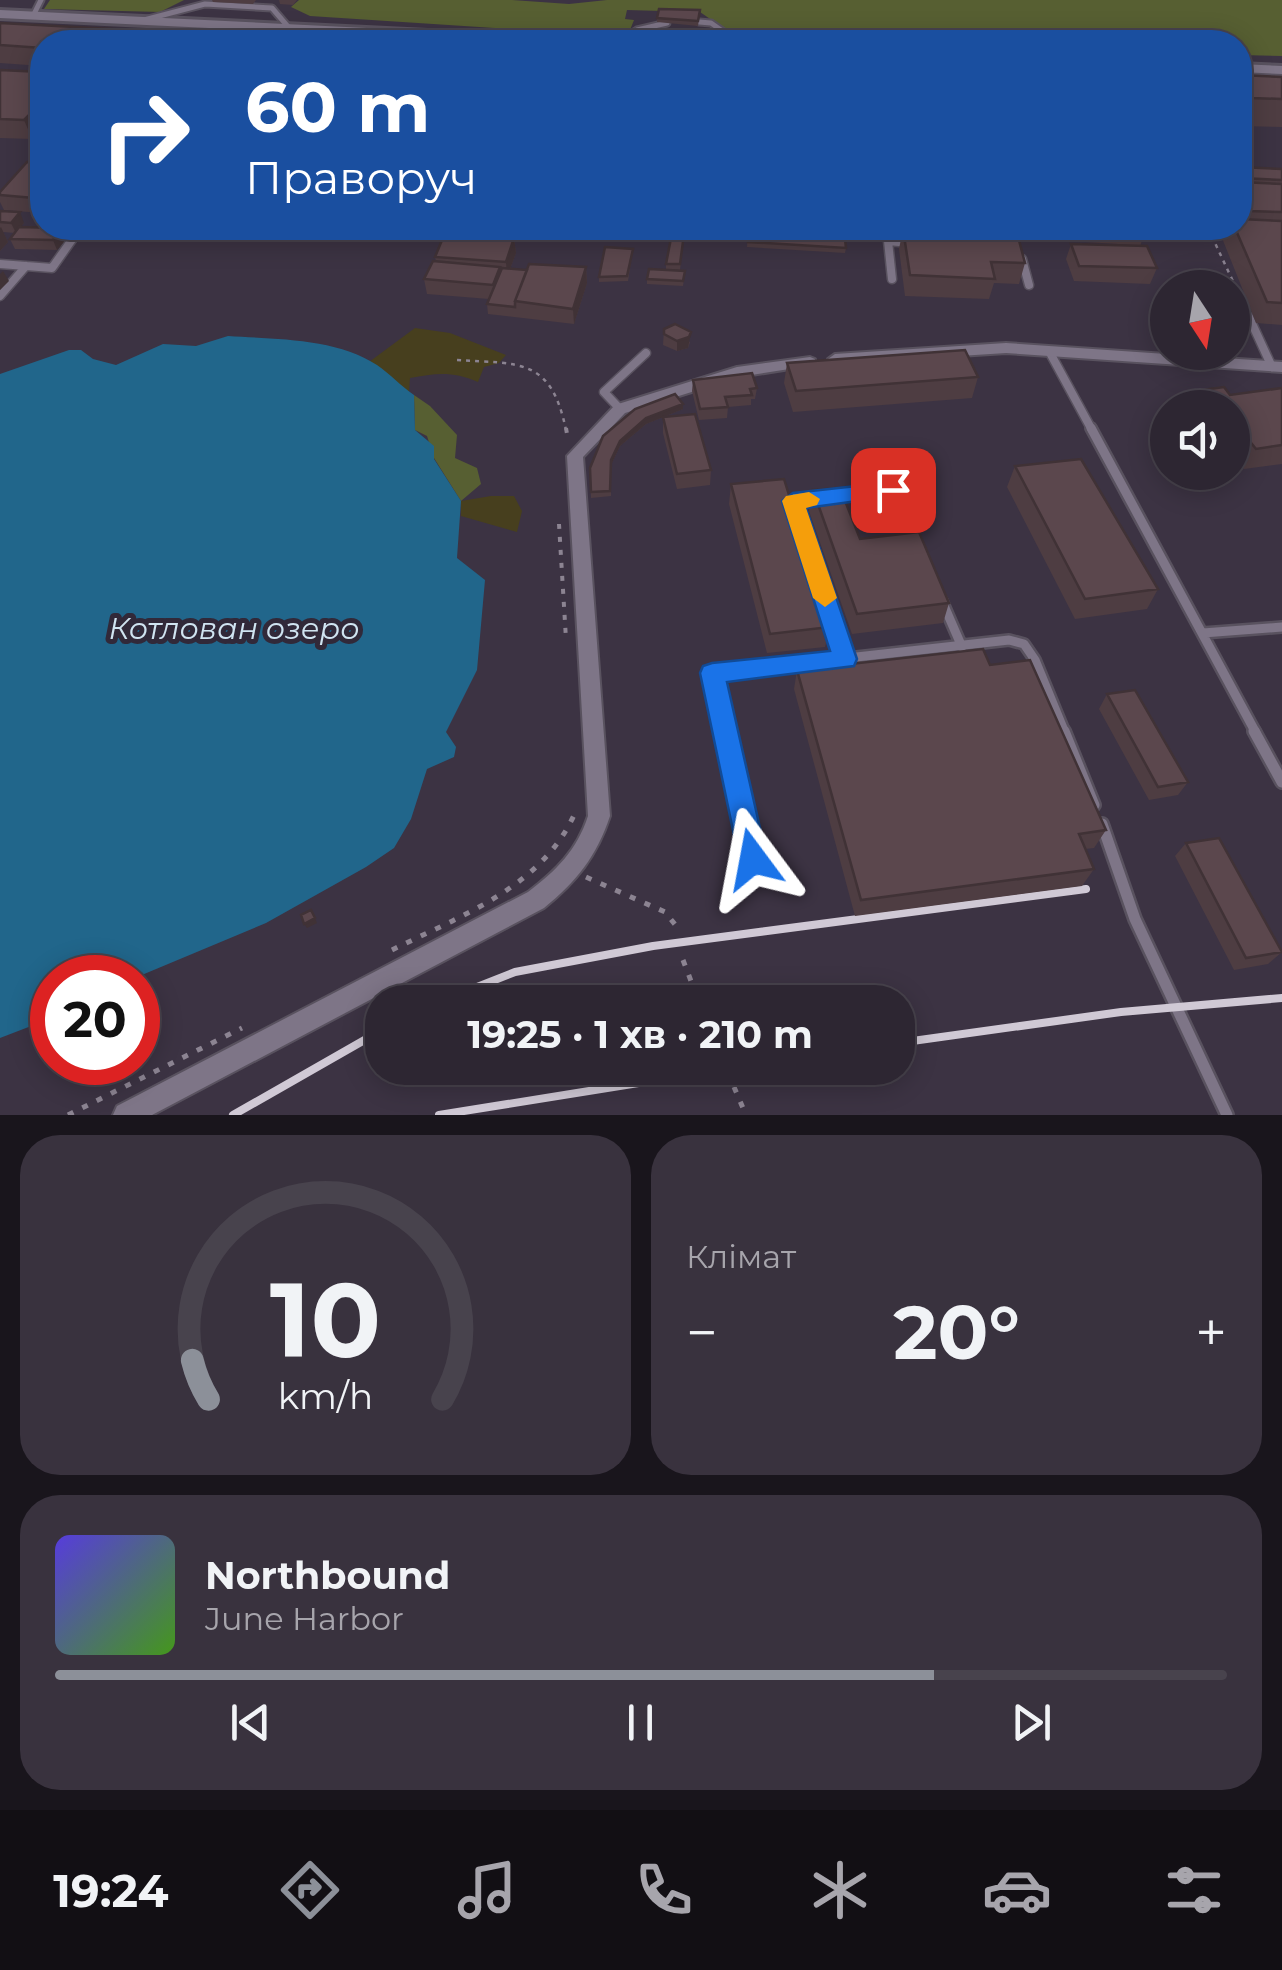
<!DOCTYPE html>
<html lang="uk">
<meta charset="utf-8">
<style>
:root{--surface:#2d2632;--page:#39323e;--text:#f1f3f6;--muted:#a7a5ac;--line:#48434d;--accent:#8c9099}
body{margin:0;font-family:Montserrat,sans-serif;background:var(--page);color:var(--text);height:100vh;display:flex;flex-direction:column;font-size:38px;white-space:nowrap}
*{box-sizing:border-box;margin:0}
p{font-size:32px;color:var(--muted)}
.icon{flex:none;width:55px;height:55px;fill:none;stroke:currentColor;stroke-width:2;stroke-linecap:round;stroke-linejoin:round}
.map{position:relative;height:1115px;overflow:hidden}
.sheet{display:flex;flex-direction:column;gap:20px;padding:20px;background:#19151c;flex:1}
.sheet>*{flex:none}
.hud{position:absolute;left:30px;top:30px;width:1222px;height:210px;border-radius:40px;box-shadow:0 5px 25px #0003,0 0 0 2px var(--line);background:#1a4fa0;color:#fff;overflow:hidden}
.needle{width:65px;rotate:168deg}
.fabs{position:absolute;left:1150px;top:270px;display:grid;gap:20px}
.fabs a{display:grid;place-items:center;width:100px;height:100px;border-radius:50%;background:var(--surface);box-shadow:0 5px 25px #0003,0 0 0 2px var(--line);font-size:50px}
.speed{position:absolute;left:30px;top:955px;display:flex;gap:20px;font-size:50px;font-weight:700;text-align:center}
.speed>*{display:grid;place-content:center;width:130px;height:130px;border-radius:50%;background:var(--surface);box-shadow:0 5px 25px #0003,0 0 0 2px var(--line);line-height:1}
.speed .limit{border:15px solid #d22;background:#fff;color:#111}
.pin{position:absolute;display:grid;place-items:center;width:85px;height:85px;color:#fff;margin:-42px;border-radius:20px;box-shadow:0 5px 15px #0006}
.me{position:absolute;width:110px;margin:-55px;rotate:347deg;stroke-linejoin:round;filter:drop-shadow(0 0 8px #0008)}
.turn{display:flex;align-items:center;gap:35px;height:210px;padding:0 50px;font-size:45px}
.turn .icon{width:130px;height:130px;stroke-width:2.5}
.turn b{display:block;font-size:70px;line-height:85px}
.big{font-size:75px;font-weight:700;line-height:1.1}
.sheet .tile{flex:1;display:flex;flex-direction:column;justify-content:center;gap:15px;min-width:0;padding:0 35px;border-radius:40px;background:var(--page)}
.sheet .dial{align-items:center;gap:0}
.dial svg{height:260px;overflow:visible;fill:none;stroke:var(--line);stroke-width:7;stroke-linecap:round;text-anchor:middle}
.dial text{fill:var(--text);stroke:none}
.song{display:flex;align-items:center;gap:30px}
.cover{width:120px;height:120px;border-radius:15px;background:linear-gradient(135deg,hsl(250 70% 55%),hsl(100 70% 35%))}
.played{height:10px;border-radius:5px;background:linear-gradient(90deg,var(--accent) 75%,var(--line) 75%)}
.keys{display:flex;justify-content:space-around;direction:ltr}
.heat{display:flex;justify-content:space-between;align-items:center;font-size:55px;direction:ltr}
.sheet .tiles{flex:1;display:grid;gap:20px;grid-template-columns:1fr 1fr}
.tile:last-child{grid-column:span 2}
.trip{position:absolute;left:365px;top:985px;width:550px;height:100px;border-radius:40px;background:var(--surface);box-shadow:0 5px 25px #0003,0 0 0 2px var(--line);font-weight:700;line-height:100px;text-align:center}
.tab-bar{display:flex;height:160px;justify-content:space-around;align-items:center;background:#120f14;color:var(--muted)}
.tab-bar .icon{width:70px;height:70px}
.tab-bar .current{color:var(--accent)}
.tab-bar b{font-size:45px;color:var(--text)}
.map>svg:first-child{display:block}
.green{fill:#575f32}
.sand{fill:#473f1e}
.water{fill:#21668b}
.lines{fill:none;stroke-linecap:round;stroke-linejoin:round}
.service-far3-casing{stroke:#59525f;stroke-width:9}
.service-far2-casing{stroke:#59525f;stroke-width:11}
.service-far1-casing{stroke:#59525f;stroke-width:14}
.service-casing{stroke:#59525f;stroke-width:16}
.minor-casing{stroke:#59525f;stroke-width:4}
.tertiary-casing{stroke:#59525f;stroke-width:6}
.path-far2{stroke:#8c8492;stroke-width:2.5;stroke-dasharray:4 5;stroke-linecap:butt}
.path-far1{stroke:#8c8492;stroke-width:4;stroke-dasharray:5 8;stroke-linecap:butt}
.path{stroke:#8c8492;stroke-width:5;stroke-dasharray:6 10;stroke-linecap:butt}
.service-far3{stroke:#7e7587;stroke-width:5}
.service-far2{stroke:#7e7587;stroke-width:8}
.service-far1{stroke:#7e7587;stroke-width:9}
.service{stroke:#7e7587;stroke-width:11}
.minor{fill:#7e7587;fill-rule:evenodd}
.tertiary{fill:#7e7587;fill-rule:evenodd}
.rail{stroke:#d0c9d5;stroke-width:8}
.wall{fill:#4e3d42}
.shaded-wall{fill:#403236}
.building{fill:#5b474d;stroke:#403236;stroke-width:2.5}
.route{fill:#1a73e8;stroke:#114b97;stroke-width:2.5}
.slow{fill:#f59e0b}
.labels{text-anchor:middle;stroke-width:10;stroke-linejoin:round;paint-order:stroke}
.water-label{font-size:30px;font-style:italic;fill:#d0e4f1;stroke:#312939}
</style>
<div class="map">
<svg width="1282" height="1115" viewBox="0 0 1282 1115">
<rect width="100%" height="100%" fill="#3c3343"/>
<!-- green -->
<path class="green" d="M50,0H184L160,12L44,9Z
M299,0H512L569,4L607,0H1282V56L1240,55V42H890L748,34V41H742L700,12L627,10L625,19L634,20L630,30L620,36L310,16L291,7Z
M414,395L430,406L457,435L455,458L477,468L481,484L461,501L434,458L427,436L415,430Z"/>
<!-- sand -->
<path class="sand" d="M415,328L450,333L506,355L499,363L484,367L478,382C453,371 436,373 410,378L409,392L369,362Z
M491,496H514L522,511L517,532L461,516V501Z"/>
<!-- water -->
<path class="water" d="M228,336C274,339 337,338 377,365C390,374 401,386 414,395L415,430L434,446V459L461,501L457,558L485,580L477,670L446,732L456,747L454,757L427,769L411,819L394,848L366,867L266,923L137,977L52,978V1018L0,1038V374L69,350H81L93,359L116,365L163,344L196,346Z"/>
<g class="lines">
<!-- service-far3 casing -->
<g class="service-far3-casing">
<path id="service-far3" d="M33,16L41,0
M144,20L205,4L272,8L290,29
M699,22L711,23L738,42
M618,42L637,30L667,23"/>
</g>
<!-- service-far2 casing -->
<g class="service-far2-casing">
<path id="service-far2" d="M433,228L539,235L542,228
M1022,259L1029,285
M0,264L52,268L76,234L72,228
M892,279L888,241L910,243
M0,296L26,266
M1249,317L1272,367
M1049,351L1092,430
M620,409L604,392L646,353"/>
</g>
<!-- service-far1 casing -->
<g class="service-far1-casing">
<path id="service-far1" d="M1091,428L1256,733
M835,496L893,490L916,541
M819,498L793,501L845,659
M942,601L962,647
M1203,633L1282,627
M725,733L712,673L1009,640L1024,644L1035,660L1065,733"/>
</g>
<!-- service casing -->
<g class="service-casing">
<path id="service" d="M725,731L753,859
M1064,731L1094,805
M1254,731L1282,782
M1102,824L1135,919L1227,1115"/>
</g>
<!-- minor casing -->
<g class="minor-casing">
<path id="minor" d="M232,24L241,26L227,42H217Z
M1006,343L1282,362V372L1006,353L835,364L828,359L835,354Z
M810,357L815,359V365L739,377L625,413L583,457L610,816C597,856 576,882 544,908L152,1115H113L117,1106L528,892C556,871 577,850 588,816L567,456L615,405L737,367Z"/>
</g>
<!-- tertiary casing -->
<g class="tertiary-casing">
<path id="tertiary" d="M0,10L572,38L579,42H500L0,18Z
M1240,64L1282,66V74L1240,72Z"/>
</g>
<!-- path-far2 -->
<path class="path-far2" d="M1208,228L1245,307
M457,360C521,364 551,358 566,430"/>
<!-- path-far1 -->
<path class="path-far1" d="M566,428L568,440
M559,524L566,639"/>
<!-- path -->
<path class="path" d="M586,877L665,912L677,927
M392,950C462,915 546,886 577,808
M683,960L699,1002
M734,1087L746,1115
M68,1115L242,1028"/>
<!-- service-far3 -->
<use href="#service-far3" class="service-far3"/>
<!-- service-far2 -->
<use href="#service-far2" class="service-far2"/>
<!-- service-far1 -->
<use href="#service-far1" class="service-far1"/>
<!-- service -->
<use href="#service" class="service"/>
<!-- minor -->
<use href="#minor" class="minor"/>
<!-- tertiary -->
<use href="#tertiary" class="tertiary"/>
<!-- rail -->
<path class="rail" d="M439,1002L515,972L653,946L1086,889
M898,1043L1121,1012L1282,998
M233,1115L382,1030
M439,1115L732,1068"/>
</g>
<!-- wall -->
<path class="wall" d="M212,0H256L253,4L213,2Z
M279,0H297L293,5L280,4Z
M700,10L698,26L657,22V18Z
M0,23L42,42V66L0,63Z
M0,70L42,72V133L41,130L32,139L0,138Z
M1240,75L1282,77V127L1240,126Z
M42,163L41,213L4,210L0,202V192Z
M1240,167L1282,169V325L1256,323L1222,238L1227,228H1240Z
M0,211L24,223L20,227L61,228L66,239L57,250L15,249L10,239L15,233L3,232L8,242L0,251Z
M636,228H690V232L636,229Z
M965,228H1026L1024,233L966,229Z
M1063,228H1147L1140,246L1157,268L1150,284L1074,281L1066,259L1071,244L1133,245L1085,242L1081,229Z
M903,229L1025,263L1019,284L994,283L989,299L905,296L899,249Z
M748,233L846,248L845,253L747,247Z
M684,234L680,270L666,269V264Z
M514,238L516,253L510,269L527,270L586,267L587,283L574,324L488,314L487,304L489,299L427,294L424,279L436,261L435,257Z
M633,249L628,281L599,282V277Z
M685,271L683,286L647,284V279Z
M664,329L690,342L688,348L677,351L663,345Z
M787,363L978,377L972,398L793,412L784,383Z
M693,380L757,388L755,399H751V405L728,407L727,418L699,420L692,391Z
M1282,388V464L1244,469L1232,454V408H1186L1195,391L1230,395Z
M683,404V409L646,424L620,446L611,465V496L591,498L590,468L603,436Z
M663,417L711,470L710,485L677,489L663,433Z
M1015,466L1158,589L1147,609L1075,619L1007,487Z
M731,484L830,627L825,647L767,653L729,504Z
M813,490L860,539L949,603L943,623L852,634L809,511Z
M990,665L1106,830L1094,848L1085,849L1094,869L1082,886L855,916L794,689L797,670Z
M1107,694L1188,782L1178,795L1149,800L1099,709Z
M1186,843L1282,952L1268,964L1234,970L1175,856Z"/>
<!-- shaded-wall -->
<path class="shaded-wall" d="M169,32L172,42H160Z
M36,108L42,124V128L32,139L24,120Z
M42,188V211L41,213L34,198Z
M20,212L24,223L16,233L11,223Z
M1,227L8,242L0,251V228Z
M61,228L66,239L57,250L53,240Z
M514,238L516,253L507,277L506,262Z
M586,267L587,283L574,324L573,309Z
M3,271L9,281L0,290V274Z
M691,332L688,348L677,351V341Z
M683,404V409L646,424L620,446L611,465V496V460L620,441L646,418Z
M315,918L317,923L307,928L304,924Z"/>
<!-- building -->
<path class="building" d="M659,9L700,10L698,21L657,18Z
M0,23L169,32L160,42H42V48L0,45Z
M271,35L430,42H266Z
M0,70L42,72V108H36L24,120L0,119Z
M1240,75L1282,77V99L1251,98L1240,79Z
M27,162L42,163V188L34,198L0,195V192Z
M1240,167L1282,169V180L1240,178Z
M1240,182L1282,184V212L1249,211L1240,192Z
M0,211L20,212L11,223L0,222Z
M1240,219L1282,221V303L1267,302L1235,228H1240Z
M19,227L61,228L53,240L10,239Z
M903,229L1017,233L1025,263L991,262L995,279L910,275Z
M445,233L514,238L506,262L435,257Z
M672,233L684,234L680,264H666Z
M748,233L845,239L846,248L748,242Z
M1071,244L1147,246L1157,268L1079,266Z
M605,247L633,249L627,276L599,277Z
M433,261L500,267L493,285L424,279Z
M529,264L586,267L573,309L515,301Z
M502,268L527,270L515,301V307L487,304Z
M649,269L685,271L683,281L647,279Z
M675,324L691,332L689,337L677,341L664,334V329Z
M965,350L978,377L796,391L787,363Z
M752,373L757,388L750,389L752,395L725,397L728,407L700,409L693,380Z
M1224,387L1230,395L1282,388V445L1256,449L1244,434L1232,435V408H1208L1195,391Z
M675,394L683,404L646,418L620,441L611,460L610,491L591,492L590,468L603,436L635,409Z
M695,414L711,470L677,474L663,417Z
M1081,459L1158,589L1085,599L1015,466Z
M784,479L830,627L770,634L731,484Z
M840,488L860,539L919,532L949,603L857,614L813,490Z
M983,649L990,665L1030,660L1106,830L1079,834L1094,869L861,900L797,670Z
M1135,690L1188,782L1158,787L1107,694Z
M1219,838L1282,952L1246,958L1186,843Z
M311,910L315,918L304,924L301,915Z"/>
<!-- route -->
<path class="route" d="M893,482L901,484L904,490L901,495L806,508L857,659L854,666L727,682L767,859L763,868L753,872L743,868L739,859L700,673L703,666L712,663L830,651L782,501L793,493Z"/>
<!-- slow -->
<path class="slow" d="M809,492L820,499L817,505L806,508L837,598L825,607L813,598L782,501L786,496Z"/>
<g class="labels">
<!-- water labels -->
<g class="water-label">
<text x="234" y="639">Котлован озеро</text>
</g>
</g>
</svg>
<div class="fabs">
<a><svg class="needle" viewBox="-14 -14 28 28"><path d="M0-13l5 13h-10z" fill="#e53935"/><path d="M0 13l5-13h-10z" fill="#a7a5ac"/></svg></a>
<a><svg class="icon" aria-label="sound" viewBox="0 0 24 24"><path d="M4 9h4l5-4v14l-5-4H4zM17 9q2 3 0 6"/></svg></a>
</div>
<div class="speed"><div class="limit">20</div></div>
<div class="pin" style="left:893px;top:490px;background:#d93025"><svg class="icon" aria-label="arrive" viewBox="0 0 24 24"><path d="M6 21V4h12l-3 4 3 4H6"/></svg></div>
<svg class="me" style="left:753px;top:859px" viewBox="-20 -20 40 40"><path d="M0-17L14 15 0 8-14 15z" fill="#1a73e8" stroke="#fff" stroke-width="4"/></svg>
<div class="trip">19:25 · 1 хв · 210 m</div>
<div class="hud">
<div class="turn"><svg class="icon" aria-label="right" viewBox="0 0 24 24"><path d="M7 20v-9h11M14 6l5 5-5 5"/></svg><div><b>60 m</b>Праворуч</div></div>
</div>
</div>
<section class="sheet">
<div class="tiles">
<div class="tile dial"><svg viewBox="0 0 100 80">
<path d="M14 69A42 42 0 1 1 86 69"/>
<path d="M14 69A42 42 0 0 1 9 57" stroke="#8c9099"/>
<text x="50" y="56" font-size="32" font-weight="700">10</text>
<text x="50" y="72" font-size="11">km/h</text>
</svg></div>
<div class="tile"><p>Клімат</p>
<div class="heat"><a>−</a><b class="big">20°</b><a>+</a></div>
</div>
<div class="tile">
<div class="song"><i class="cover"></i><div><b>Northbound</b><p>June Harbor</p></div></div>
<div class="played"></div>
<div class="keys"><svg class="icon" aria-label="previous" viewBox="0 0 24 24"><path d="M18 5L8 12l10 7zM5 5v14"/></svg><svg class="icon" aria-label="pause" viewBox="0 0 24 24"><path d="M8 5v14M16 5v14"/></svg><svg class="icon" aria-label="next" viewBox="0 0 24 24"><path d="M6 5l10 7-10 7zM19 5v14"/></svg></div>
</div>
</div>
</section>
<nav class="tab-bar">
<b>19:24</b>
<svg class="icon current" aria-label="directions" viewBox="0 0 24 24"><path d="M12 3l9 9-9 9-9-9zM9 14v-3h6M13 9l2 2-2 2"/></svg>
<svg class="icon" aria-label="music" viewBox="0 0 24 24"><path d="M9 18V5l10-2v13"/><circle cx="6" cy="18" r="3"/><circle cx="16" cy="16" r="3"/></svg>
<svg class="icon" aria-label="phone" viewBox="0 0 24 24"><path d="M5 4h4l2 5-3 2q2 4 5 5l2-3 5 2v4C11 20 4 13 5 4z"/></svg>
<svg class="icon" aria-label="climate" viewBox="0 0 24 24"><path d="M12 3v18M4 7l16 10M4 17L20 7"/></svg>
<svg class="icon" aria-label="car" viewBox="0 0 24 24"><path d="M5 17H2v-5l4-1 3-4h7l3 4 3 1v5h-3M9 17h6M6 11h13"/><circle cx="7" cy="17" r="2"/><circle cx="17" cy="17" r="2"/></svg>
<svg class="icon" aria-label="filters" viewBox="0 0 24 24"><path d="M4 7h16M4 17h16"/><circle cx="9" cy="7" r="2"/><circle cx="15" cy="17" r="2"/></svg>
</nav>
